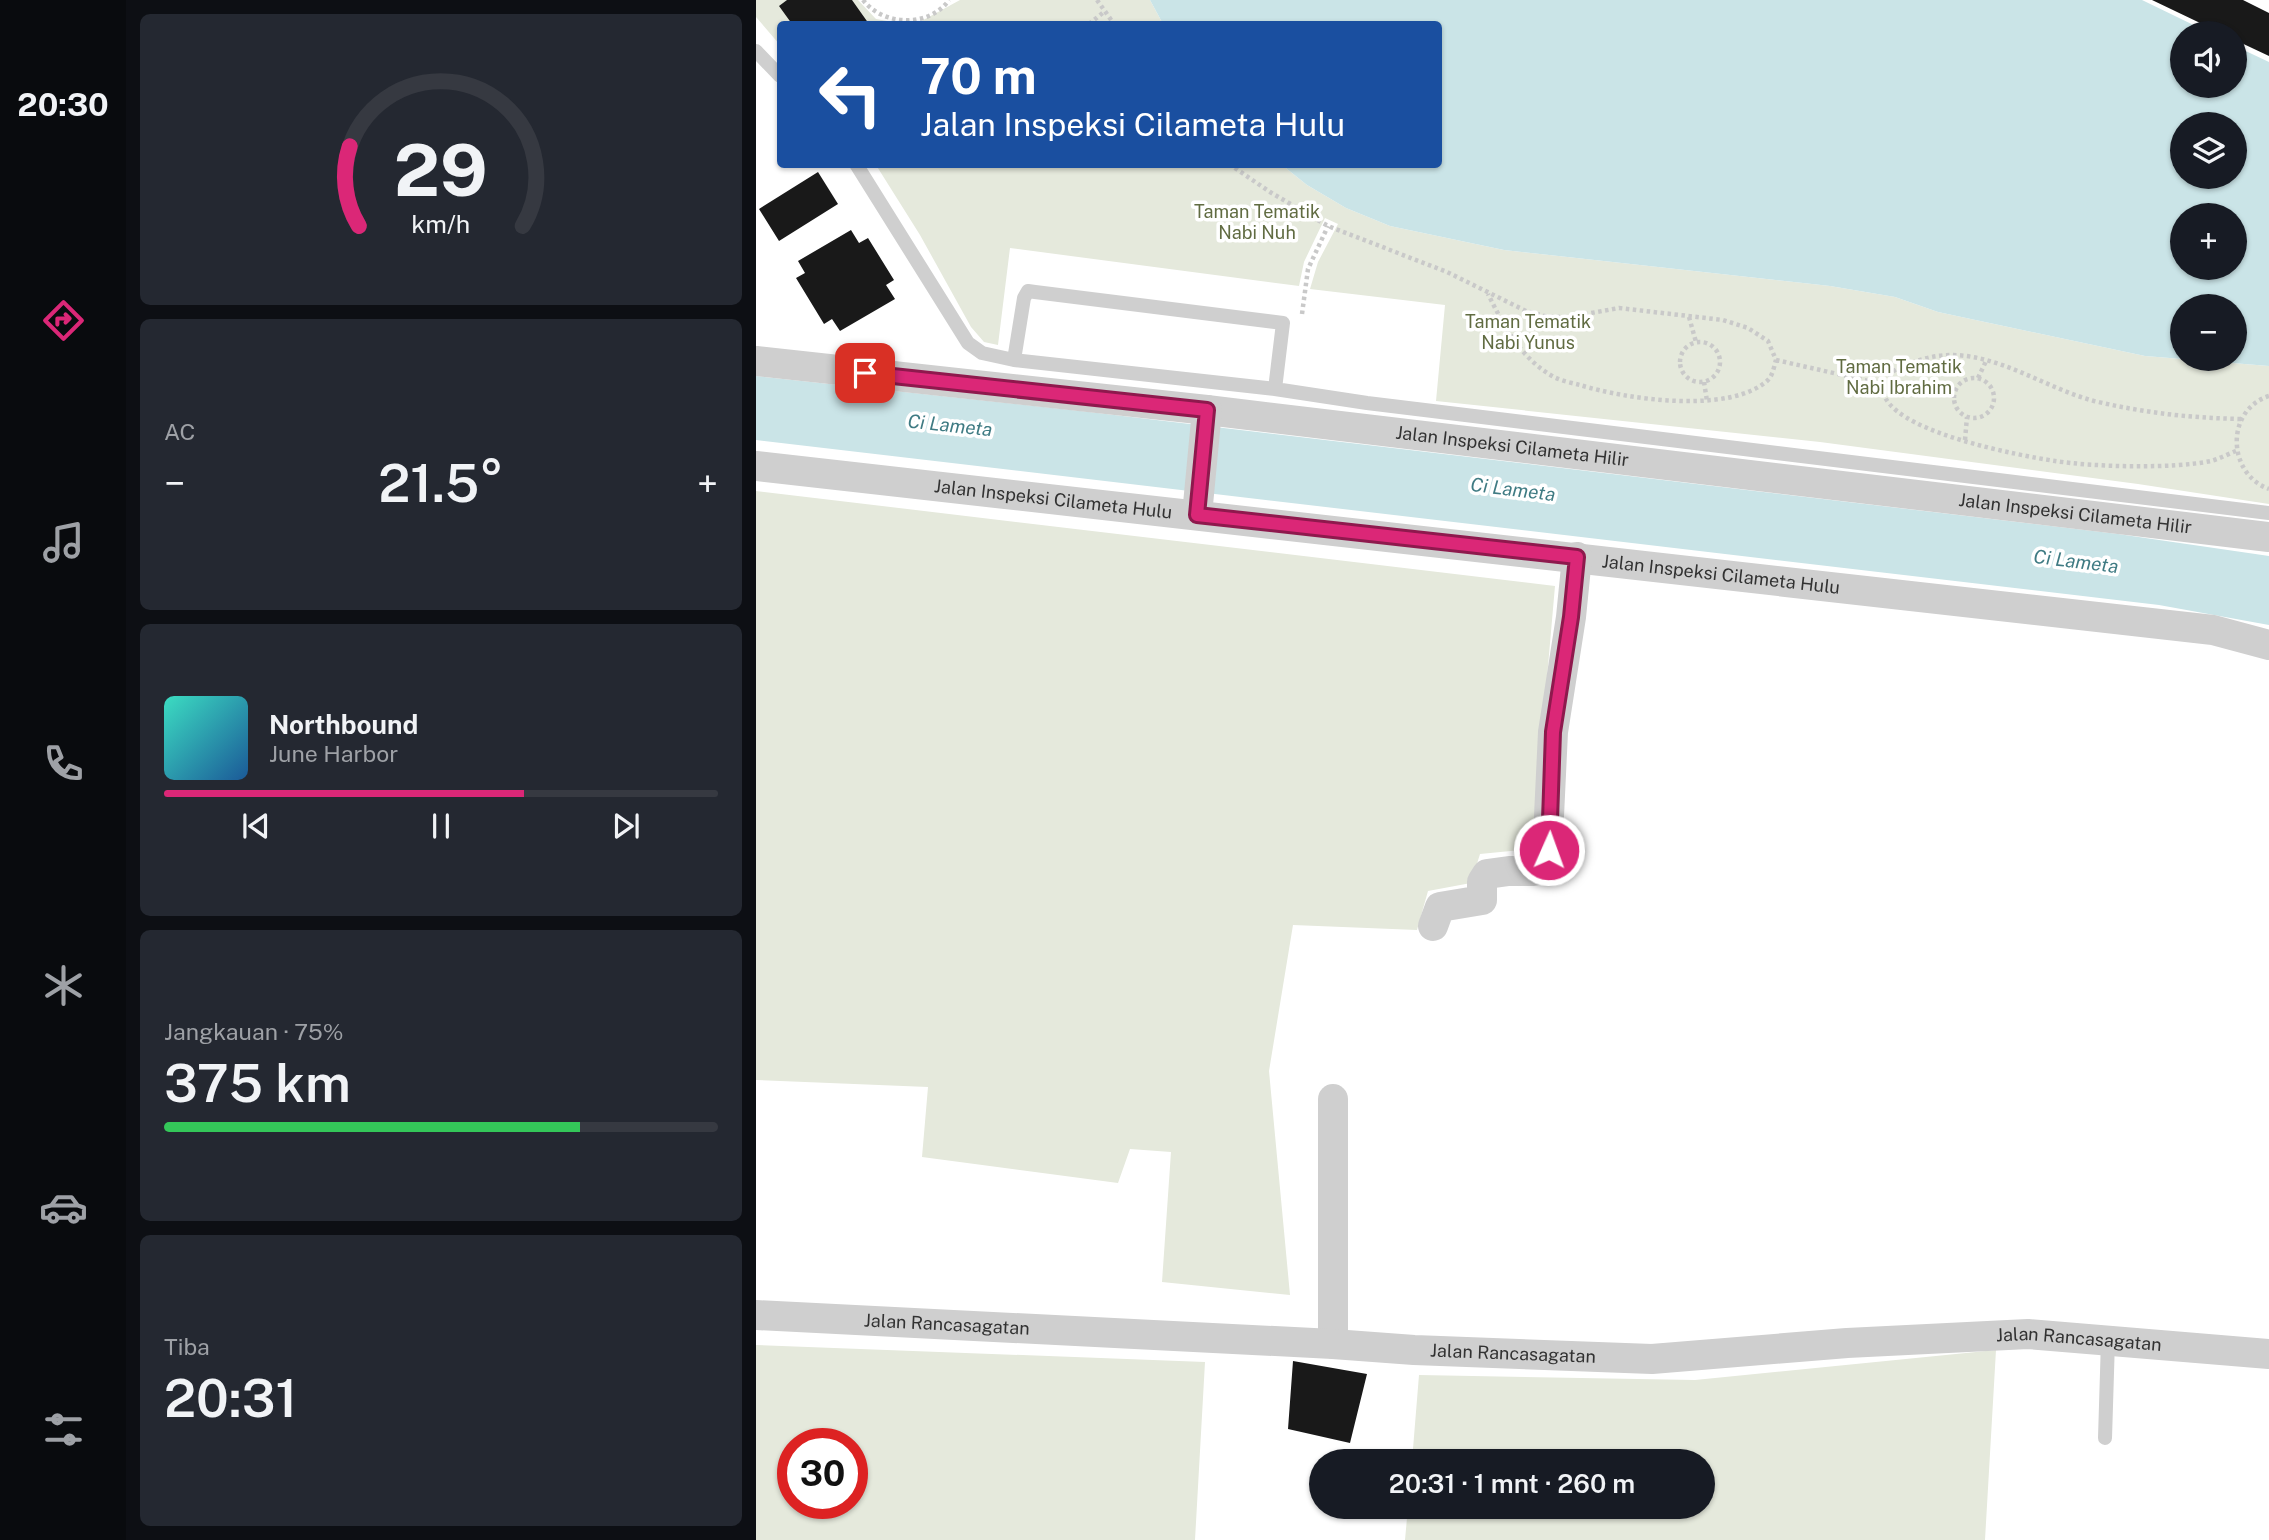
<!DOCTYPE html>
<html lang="id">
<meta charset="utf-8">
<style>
:root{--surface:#171b24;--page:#242831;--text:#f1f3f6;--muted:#9ea1a6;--line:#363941;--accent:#db2777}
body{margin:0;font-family:"Public Sans",sans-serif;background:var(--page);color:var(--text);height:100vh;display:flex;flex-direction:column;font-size:26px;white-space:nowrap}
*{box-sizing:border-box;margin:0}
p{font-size:23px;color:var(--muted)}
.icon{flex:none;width:38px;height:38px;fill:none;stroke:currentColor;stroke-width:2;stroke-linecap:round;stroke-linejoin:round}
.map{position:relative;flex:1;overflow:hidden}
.drawer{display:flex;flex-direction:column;gap:14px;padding:14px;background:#0d0f14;width:630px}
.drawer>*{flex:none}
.guide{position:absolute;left:21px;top:21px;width:665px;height:147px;border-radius:7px;box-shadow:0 2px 5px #0004;background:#1a4fa0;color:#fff;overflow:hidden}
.fabs{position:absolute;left:1414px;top:21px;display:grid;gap:14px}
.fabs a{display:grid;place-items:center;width:77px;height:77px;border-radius:50%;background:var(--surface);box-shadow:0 2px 5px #0004;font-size:35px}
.speed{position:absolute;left:21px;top:1428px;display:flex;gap:14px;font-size:35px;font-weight:700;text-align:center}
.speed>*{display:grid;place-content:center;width:91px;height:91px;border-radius:50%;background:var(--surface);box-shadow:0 2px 5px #0004;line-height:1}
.speed .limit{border:10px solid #d22;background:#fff;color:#111}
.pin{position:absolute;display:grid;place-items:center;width:60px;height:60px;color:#fff;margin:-30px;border-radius:14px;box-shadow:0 4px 10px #0006}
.me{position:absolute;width:77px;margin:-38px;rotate:2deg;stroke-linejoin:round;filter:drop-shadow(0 0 5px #0008)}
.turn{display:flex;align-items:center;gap:24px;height:147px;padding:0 28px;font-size:32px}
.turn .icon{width:91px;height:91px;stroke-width:2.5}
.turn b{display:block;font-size:49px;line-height:60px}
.big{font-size:52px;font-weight:600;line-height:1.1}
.drawer .card{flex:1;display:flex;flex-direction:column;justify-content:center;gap:10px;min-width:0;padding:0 24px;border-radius:10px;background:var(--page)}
.drawer .dial{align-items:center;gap:0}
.dial svg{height:182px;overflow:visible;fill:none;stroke:var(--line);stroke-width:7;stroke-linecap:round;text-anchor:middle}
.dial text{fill:var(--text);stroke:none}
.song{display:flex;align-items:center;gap:21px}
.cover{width:84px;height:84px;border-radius:10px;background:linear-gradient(135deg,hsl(170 70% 55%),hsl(210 70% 35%))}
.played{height:7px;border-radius:4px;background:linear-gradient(90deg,var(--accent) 65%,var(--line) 65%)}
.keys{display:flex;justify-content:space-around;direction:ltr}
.heat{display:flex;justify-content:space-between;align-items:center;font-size:38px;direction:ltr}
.charge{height:10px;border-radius:5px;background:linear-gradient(90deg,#34c759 75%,var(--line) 0)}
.trip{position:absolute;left:553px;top:1449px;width:406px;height:70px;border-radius:35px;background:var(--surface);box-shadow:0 2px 5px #0004;font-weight:600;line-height:70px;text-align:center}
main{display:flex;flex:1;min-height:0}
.menu{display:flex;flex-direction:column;width:126px;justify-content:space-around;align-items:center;background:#090b0e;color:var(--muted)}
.menu .icon{width:49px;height:49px}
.menu .on{color:var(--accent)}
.menu b{font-size:32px;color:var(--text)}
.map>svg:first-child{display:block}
.green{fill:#e5e9dc;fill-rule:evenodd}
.water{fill:#cae4e7;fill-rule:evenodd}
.building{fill:#191919}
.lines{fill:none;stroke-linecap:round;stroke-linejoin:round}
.path{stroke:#c9c9c9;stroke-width:4.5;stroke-dasharray:3.5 3.5;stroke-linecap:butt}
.service{stroke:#cfcfcf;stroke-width:14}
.minor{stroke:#cfcfcf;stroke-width:30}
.route-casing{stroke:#8e194d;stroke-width:18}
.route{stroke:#db2777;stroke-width:12}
.labels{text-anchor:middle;stroke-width:7;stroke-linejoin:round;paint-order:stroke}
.park-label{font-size:18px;fill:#616c42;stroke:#fff}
.street-label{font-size:18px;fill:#323232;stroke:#fff}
.water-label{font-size:19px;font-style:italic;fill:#3f7b83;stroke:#fff}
</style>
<main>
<nav class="menu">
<b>20:30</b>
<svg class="icon on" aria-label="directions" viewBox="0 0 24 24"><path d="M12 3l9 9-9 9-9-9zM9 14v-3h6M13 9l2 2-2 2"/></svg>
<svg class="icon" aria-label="music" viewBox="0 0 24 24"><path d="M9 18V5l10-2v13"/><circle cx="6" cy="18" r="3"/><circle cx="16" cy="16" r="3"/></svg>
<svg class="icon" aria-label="phone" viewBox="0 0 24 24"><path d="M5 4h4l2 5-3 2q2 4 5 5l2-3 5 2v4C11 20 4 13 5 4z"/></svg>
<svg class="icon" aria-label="climate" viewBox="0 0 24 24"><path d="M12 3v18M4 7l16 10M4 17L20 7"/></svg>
<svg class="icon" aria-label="car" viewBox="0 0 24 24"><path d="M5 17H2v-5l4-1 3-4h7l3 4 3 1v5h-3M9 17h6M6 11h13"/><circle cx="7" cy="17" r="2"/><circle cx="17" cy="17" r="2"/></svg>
<svg class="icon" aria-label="filters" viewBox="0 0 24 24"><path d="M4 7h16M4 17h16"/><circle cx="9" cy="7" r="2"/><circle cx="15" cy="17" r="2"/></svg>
</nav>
<section class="drawer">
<div class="card dial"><svg viewBox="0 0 100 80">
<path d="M14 69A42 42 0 1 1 86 69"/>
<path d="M14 69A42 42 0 0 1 10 34" stroke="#db2777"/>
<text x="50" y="56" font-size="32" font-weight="700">29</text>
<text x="50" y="72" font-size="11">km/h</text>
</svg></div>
<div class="card"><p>AC</p>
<div class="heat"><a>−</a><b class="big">21.5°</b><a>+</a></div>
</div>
<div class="card">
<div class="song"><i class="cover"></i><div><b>Northbound</b><p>June Harbor</p></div></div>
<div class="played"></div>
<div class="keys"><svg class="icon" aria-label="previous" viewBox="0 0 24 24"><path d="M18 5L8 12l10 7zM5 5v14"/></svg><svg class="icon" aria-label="pause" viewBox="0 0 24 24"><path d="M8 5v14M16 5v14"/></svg><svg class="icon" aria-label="next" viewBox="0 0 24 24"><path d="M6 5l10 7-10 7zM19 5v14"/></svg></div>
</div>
<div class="card"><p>Jangkauan · 75%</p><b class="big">375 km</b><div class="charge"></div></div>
<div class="card"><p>Tiba</p><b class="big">20:31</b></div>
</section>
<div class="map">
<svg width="1513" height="1540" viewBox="0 0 1513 1540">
<rect width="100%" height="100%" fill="#fff"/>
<!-- green -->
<path class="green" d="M0,0H102L120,19L148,24H24V45L0,17Z
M204,0H394L407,24H160Z
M120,165H526L551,185L590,208L634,226L748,250L1074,286L1139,297L1182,312L1389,356L1513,366V504L1382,484L1064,442L680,401L689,305L554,289L562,262L582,224L569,218L548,262L543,286L254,248L242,345L228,342L215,327L164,235Z
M0,491L799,586L776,849L724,854L715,883L672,891L661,930L537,925L513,1071L534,1295L406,1282L415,1152L374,1149L362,1183L166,1157L172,1087L0,1080Z
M0,1345L449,1362L439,1540H0ZM37,1444H96V1503H37Z
M1240,1350L1229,1540H649L652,1507H947V1461H656L663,1375L939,1380Z"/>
<!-- water -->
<path class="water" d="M394,0H1386L1454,33H1426V86H1479V46L1513,62V366L1389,356L1182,312L1139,297L1074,286L748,250L634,226L590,208L551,185L526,165L682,164V24H407ZM1426,124H1479V177H1426ZM1426,215H1479V268H1426ZM1426,306H1479V359H1426Z
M0,376L333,412L1362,534L1513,556V625L1403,605L0,440Z"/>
<!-- building -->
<path class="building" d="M31,0H96L113,24H36L23,6Z
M1396,0H1487L1513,13V56L1479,40V33H1465Z
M62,172L82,204L23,241L3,209Z
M95,230L103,243L112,238L138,280L130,285L139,299L84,331L76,319L68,324L40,278L49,273L42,261Z
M537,1361L611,1374L594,1443L532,1429Z"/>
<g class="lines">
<!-- path -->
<path class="path" d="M107,0C127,26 173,28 193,0
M341,0L358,24
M333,24L349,11
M473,164L514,192L572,226L691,272L770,311L792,317H813L863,308L967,320L992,328L1012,341L1020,360C1018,366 1017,375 1012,380C974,415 869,399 824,385C816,383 806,381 798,377C765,359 748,326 732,294
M546,314L552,269L572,226
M933,317L940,342
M924 362a20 20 0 1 1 40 0a20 20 0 1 1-40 0Z
M1020,360L1126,384
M1198 398a20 20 0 1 1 40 0a20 20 0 1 1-40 0Z
M1222,378L1231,359
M948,382L951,401
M1513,396C1469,410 1471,474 1513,489
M1209,440L1211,417
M1480,451C1472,454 1463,459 1455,461C1416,469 1339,467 1299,461C1261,455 1150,434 1130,399C1128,395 1127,388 1126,384C1130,379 1135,372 1141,369C1145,366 1151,364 1156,363C1220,336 1278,385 1338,401C1389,413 1434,418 1486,419"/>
<!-- service -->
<path class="service" d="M0,51L24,76
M100,164L212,343L226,353L258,360L519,389L611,403L1513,513
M258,360L268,298L272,291L279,292L527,323L519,389
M1349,1438L1352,1340"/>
<!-- minor -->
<g class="minor">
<path id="s1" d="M0,361L451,410L1513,537"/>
<path id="s2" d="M0,466L1457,630L1513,645"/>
<path d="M441,515L451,410"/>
<path d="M677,926L684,907L726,900V882L731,874L753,871H778L788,865L791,858L797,732L815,617L821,557"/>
<path d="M577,1099V1344"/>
<path id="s3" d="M0,1315L577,1344L658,1350L896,1359L1091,1343L1272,1334L1513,1354"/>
</g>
</g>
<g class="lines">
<!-- route casing -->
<g class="route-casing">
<path id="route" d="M109,373L451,410L441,515L821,557L815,617L797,732L793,850"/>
</g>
<!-- route -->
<use href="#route" class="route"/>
</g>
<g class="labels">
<!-- park labels -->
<g class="park-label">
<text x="501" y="218">Taman Tematik<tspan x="501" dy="21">Nabi Nuh</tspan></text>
<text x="772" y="328">Taman Tematik<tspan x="772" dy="21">Nabi Yunus</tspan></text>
<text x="1143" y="373">Taman Tematik<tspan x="1143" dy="21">Nabi Ibrahim</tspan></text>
</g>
<!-- street labels -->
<g class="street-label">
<text dy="6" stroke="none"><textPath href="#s1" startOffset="761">Jalan Inspeksi Cilameta Hilir</textPath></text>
<text dy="6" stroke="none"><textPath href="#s2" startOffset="299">Jalan Inspeksi Cilameta Hulu</textPath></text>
<text dy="6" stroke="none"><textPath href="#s1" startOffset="1328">Jalan Inspeksi Cilameta Hilir</textPath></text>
<text dy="6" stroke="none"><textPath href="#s2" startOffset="971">Jalan Inspeksi Cilameta Hulu</textPath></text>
<text dy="6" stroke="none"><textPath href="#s3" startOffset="191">Jalan Rancasagatan</textPath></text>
<text dy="6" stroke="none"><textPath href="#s3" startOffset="1325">Jalan Rancasagatan</textPath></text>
<text dy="6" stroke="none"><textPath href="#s3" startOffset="758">Jalan Rancasagatan</textPath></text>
</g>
<!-- water labels -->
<g class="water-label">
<text transform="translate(194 425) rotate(6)" y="7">Ci Lameta</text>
<text transform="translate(757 489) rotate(7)" y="7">Ci Lameta</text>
<text transform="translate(1320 561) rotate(7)" y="7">Ci Lameta</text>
</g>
</g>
</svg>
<div class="fabs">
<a><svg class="icon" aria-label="sound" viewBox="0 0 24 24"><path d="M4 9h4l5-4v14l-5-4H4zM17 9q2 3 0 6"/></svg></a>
<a><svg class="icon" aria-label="layers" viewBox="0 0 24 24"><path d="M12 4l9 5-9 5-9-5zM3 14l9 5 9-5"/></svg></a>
<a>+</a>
<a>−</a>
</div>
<div class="speed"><div class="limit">30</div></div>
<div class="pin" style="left:109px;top:373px;background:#d93025"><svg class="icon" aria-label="arrive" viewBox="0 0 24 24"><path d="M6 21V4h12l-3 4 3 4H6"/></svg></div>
<svg class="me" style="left:793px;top:850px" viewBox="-20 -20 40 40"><circle r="17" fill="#db2777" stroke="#fff" stroke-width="3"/><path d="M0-11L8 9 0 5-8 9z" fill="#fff"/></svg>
<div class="trip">20:31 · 1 mnt · 260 m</div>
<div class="guide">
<div class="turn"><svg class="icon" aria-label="left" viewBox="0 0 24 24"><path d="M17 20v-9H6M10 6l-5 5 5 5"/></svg><div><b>70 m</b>Jalan Inspeksi Cilameta Hulu</div></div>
</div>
</div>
</main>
